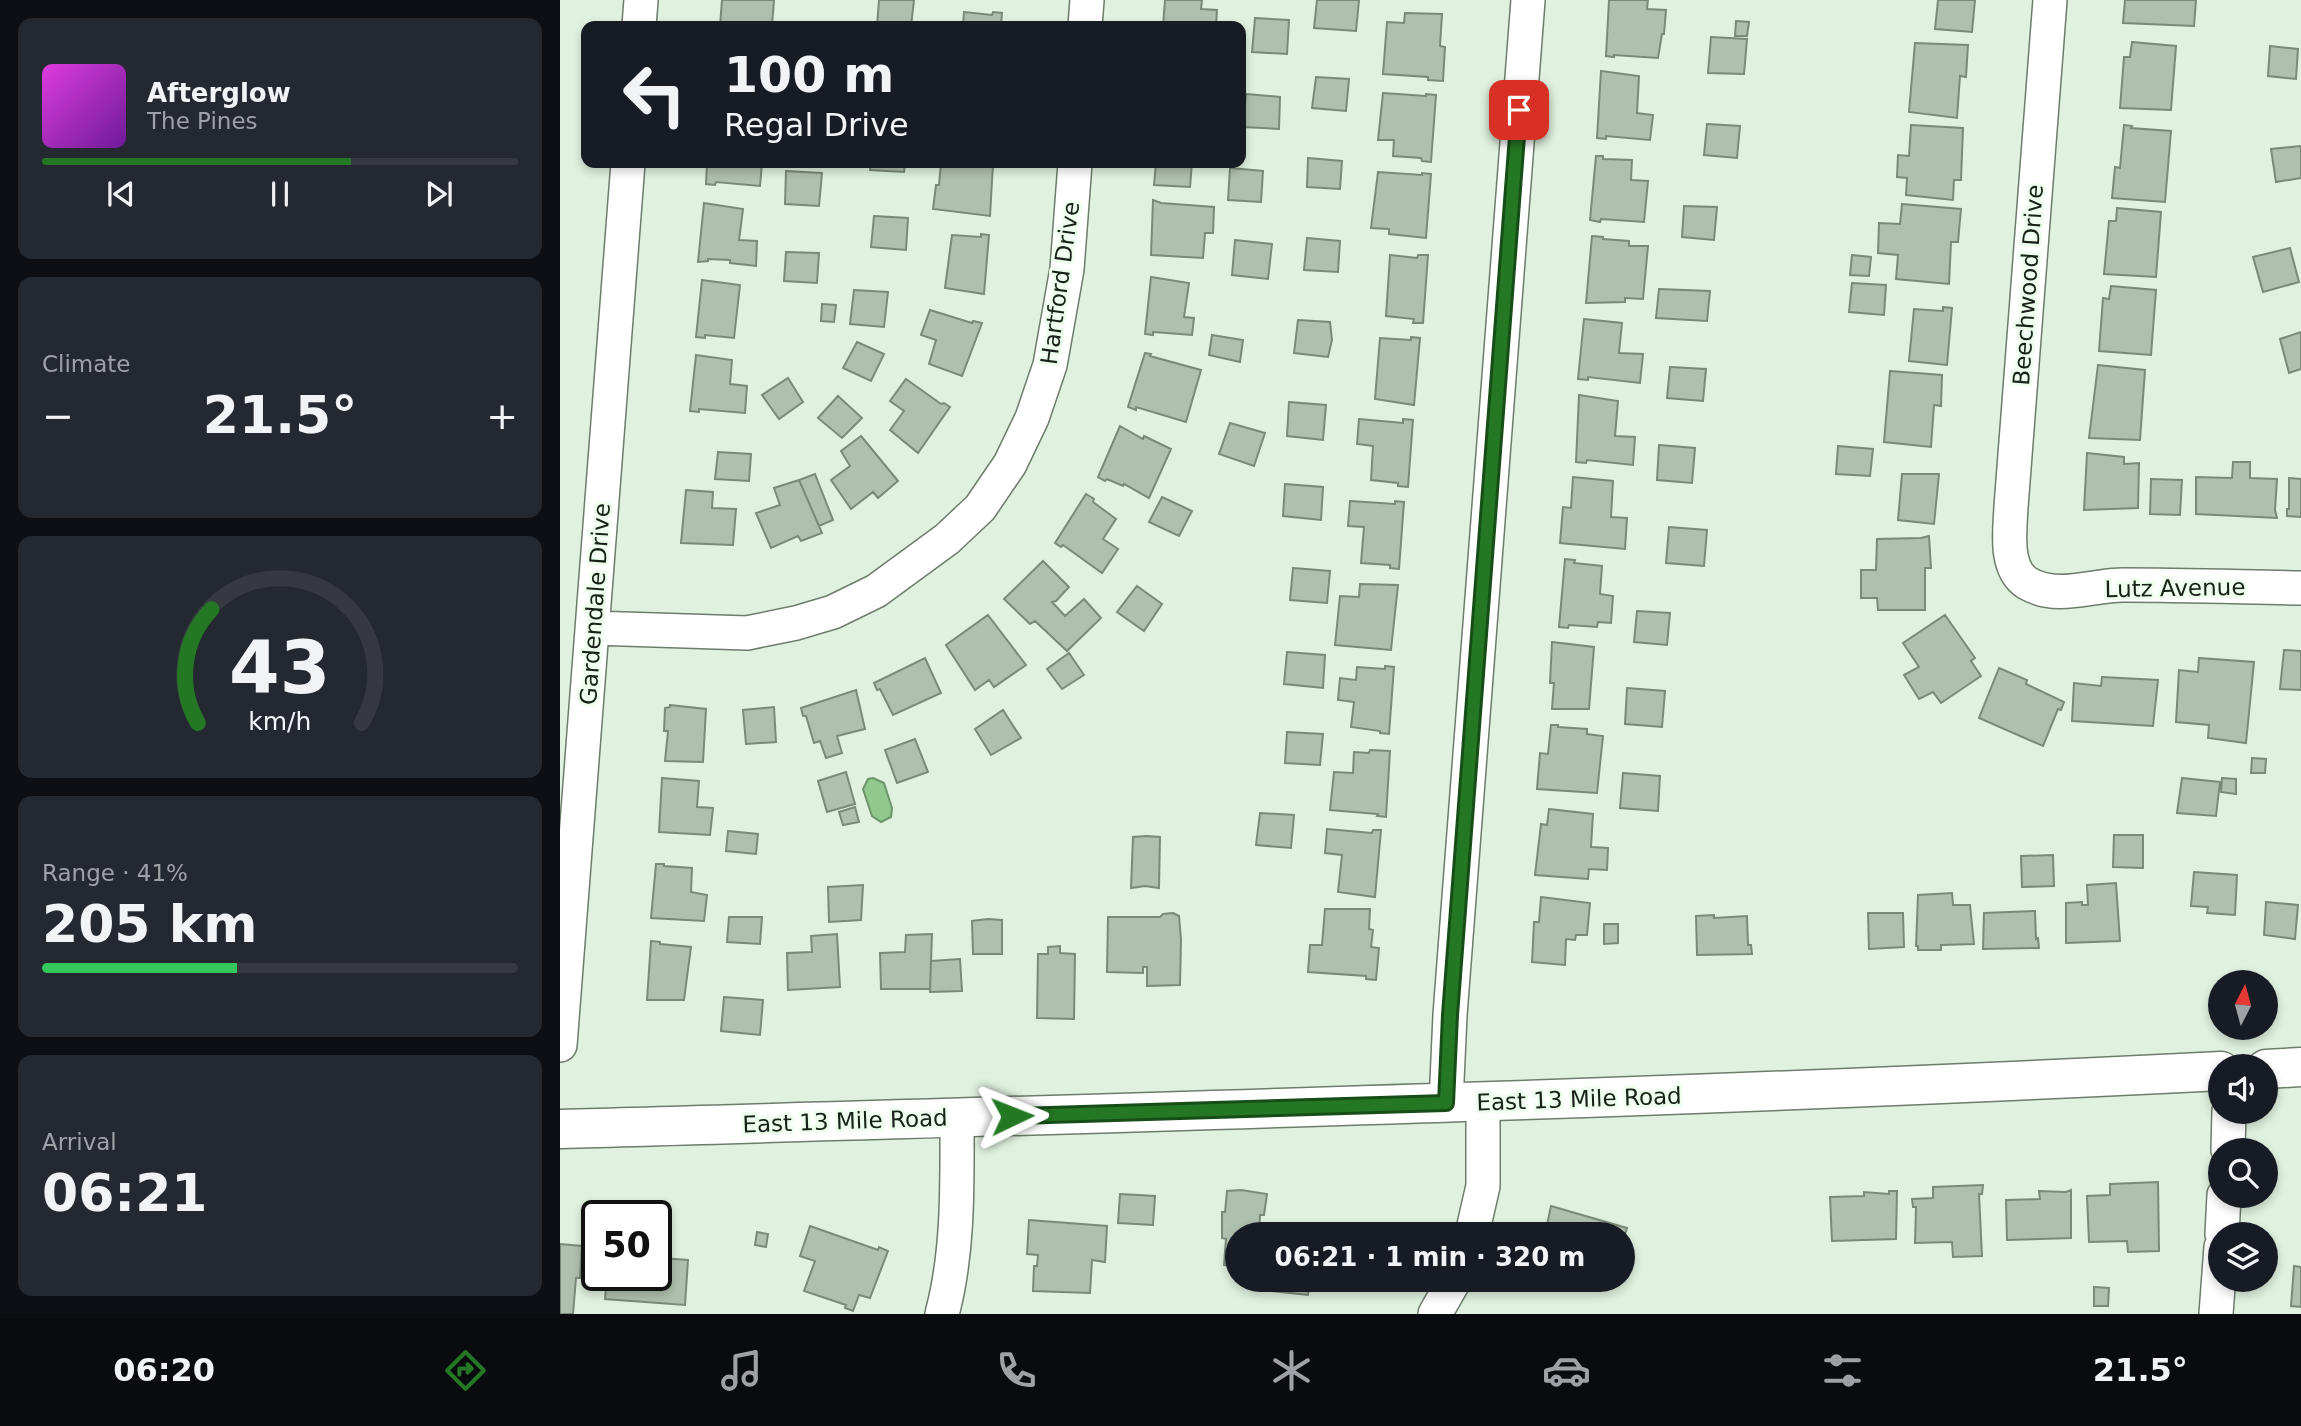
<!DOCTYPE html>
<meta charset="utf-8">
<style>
:root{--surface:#171b24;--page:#242831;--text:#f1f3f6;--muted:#9ea1a6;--line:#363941;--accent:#247824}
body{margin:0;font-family:"DejaVu Sans",sans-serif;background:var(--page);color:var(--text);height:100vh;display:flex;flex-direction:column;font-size:26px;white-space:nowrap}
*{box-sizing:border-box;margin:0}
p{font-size:23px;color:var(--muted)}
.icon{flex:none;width:38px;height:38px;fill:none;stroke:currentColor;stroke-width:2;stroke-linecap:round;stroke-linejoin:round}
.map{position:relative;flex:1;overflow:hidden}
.side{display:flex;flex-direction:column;gap:18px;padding:18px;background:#0d0f14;width:560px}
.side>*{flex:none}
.banner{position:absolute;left:21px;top:21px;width:665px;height:147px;border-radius:14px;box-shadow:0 4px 10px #0003;background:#171b24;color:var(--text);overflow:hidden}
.needle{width:46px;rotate:6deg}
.buttons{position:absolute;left:1648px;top:970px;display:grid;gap:14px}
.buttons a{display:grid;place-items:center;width:70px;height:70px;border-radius:50%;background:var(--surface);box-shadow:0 4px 10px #0003;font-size:35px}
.speed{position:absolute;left:21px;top:1200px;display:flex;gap:14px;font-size:35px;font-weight:700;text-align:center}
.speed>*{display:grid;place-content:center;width:91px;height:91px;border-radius:50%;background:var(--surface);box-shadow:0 4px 10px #0003;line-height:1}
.speed .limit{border:4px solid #111;border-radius:10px;background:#fff;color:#111}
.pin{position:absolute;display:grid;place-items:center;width:60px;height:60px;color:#fff;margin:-30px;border-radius:14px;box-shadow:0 4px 10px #0006}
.me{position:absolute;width:77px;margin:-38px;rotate:88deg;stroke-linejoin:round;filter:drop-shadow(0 0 5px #0008)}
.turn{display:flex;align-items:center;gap:24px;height:147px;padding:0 28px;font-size:32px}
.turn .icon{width:91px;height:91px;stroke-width:2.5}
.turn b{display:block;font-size:49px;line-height:60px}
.big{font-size:52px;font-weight:700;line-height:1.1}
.side .tile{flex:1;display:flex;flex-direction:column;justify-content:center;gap:10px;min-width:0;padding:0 24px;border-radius:14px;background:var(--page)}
.side .dial{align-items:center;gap:0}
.dial svg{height:182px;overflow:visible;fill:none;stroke:var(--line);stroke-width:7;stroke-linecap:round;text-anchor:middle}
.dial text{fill:var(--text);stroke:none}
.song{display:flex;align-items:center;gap:21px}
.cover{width:84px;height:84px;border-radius:10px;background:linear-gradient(135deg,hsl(300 70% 55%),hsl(280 70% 35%))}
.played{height:7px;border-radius:4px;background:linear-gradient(90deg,var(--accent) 65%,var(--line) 65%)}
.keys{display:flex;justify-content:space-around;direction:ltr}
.heat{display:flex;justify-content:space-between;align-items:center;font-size:38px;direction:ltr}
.charge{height:10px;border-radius:5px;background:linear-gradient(90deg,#34c759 41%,var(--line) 0)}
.trip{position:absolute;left:665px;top:1222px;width:410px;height:70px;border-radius:35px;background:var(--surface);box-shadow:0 4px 10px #0003;font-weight:700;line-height:70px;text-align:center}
.dock{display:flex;height:112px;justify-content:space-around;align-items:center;background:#090b0e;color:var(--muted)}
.dock .icon{width:49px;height:49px}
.dock .current{color:var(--accent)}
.dock b{font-size:32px;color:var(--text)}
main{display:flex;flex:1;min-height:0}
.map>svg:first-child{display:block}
.water{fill:#91c88e;stroke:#6d956b;stroke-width:2}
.building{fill:#b0c0ae;stroke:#7a8a79;stroke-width:2}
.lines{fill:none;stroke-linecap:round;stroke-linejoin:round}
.street-casing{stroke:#6d7c6b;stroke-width:36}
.secondary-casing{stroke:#6d7c6b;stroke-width:41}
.street{stroke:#fff;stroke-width:33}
.secondary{stroke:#fff;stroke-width:38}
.route-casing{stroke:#174e17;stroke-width:18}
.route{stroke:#247824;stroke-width:12}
.labels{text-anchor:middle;stroke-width:6;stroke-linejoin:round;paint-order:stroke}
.street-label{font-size:23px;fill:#191f19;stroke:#edffec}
</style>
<main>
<section class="side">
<div class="tile">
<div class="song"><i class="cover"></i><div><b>Afterglow</b><p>The Pines</p></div></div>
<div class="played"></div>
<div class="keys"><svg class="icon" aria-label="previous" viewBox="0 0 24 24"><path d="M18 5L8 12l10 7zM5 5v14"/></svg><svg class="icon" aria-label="pause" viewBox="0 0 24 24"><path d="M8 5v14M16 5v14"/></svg><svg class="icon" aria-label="next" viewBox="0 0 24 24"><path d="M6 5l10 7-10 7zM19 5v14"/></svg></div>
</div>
<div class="tile"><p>Climate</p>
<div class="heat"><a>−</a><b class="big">21.5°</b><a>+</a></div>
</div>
<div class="tile dial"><svg viewBox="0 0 100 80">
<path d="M14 69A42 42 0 1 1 86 69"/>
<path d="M14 69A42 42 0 0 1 20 19" stroke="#247824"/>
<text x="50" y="56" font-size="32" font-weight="700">43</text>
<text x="50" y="72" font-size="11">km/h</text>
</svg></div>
<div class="tile"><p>Range · 41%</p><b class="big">205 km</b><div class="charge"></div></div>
<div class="tile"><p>Arrival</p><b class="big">06:21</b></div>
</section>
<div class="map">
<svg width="1741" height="1314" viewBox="0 0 1741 1314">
<rect width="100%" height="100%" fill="#e0f1df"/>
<!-- water -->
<path class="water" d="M313,778L324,783L332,808L331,817L321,822L312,816L303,789L308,779Z"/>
<!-- building -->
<path class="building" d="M162,0H214L212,26H160Z
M319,0H354L351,26H317Z
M605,0H642L641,9L657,10L656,26H603Z
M757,0H799L796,31L754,28Z
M1049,0H1088L1087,9L1106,10L1104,34H1102L1098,58L1054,55V57L1046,56Z
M1378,0H1415L1412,32L1375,29Z
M1565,0H1636L1634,26L1563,23Z
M404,12L432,15L433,12L442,13L441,26H403Z
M845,13L882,14L880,46L885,47L883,81L868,80V77L823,74L827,22L844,23Z
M695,18L729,20L727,54L692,52Z
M1176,21L1189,22L1187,36H1175Z
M1151,37L1187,39L1184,74L1148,73Z
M1572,42L1616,46L1611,110L1560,108L1564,57H1570Z
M1355,43L1408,45L1406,77L1400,76L1397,118L1349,112Z
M1710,46L1738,49L1736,79L1708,76Z
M1041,71L1079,76L1077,113L1093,115L1090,140L1046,136V139L1037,138Z
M756,77L789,79L786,111L752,108Z
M823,93L866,96V94L876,95L871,162L862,161L861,158L833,156L834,140H818Z
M686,94L720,97L719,129L683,127Z
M1147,124L1180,126L1177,158L1144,155Z
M1351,125L1403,128L1401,180H1394L1393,200L1346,195L1347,178L1337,177L1338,155L1349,156Z
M1564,125L1572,126L1571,128L1611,131L1605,202L1552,198L1555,167L1560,168Z
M1741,146V178L1716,182L1711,149Z
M1036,156H1043V159L1072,160L1071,180L1088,181L1084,222L1041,219L1040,222L1030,220Z
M748,158L782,161L780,189L747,187Z
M147,163H202L200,186L156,182L155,185L146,184Z
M311,163H345L344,172L310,170Z
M381,163L433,164L430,216L373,209L376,185H379Z
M596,163H632L630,187L594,185Z
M670,168L703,171L701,202L668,200Z
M226,171L262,173L259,206L225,204Z
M818,172L862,175V173L871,174L866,238L829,234V229L811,228Z
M593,200L601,203L654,207L653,233H645L643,258L591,255Z
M144,203L183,209L179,240L197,241L196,266L170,263V260L148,259V261L138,262Z
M1342,204L1401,209L1398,242H1391L1389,284L1336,279L1338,255L1318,253L1319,223L1340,224Z
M1124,206L1157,207L1154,240L1122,237Z
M1557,208L1601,212L1596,277L1544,274L1549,221H1556Z
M314,216L348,218L346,250L311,247Z
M421,234L429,235L424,294L385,288L392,235L421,237Z
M1032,236L1043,237V239L1069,241V246H1088L1083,299L1065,298V302L1026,303Z
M747,238L780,241L778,272L744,270Z
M675,240L712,244L708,279L672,275Z
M1730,248L1739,282L1703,292L1693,257Z
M226,252L259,253L257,283L224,281Z
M830,255L857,258L858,255H868L863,323H853L854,319L826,316Z
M1292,255L1311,257L1309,276L1290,275Z
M591,277L629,283L624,317L634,318L632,335L593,332V335L585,334Z
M142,280L180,285L174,338L145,335V338L136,337Z
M1292,283L1326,285L1324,315L1289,312Z
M1551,286L1596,290L1591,355L1539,351L1543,298L1549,299Z
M1099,289L1150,291L1147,321L1096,318Z
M294,290L328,292L324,327L290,324Z
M262,304L276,305L274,322L261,321Z
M1383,307L1392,308L1387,365L1349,361L1354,309L1383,311Z
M370,310L412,323L413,321L422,323L402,376L369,364L376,340L361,335Z
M1024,319L1062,323L1059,353L1083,354L1080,383L1028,377V380L1018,379Z
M738,320L770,322L772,340L768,357L734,353Z
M1741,332V369L1729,373L1720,339Z
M652,335L683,340L680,362L649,355Z
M851,337L860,338L854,405L815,399L820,338L851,340Z
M297,342L324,354L311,381L283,368Z
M585,353L591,354L590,356L641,370L626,422L576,407V410L568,407Z
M136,355L172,360L170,384L187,386L185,413L139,409V412L130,411Z
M1538,365L1585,370L1580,440L1529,438Z
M1110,367L1146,369L1143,401L1107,398Z
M1330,371L1382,375L1381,406L1374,405L1371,447L1324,442Z
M228,378L243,402L219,419L202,395Z
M346,379L381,404L384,403L390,407L358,453L330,430L344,411L330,401Z
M1019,395L1058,401L1055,436L1075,437L1073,465L1027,460L1026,463L1016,462Z
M278,396L302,418L282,438L258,418Z
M729,402L766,405L763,440L727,436Z
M799,419L843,423V419L853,420L848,487L838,486V483L811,480L813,446L797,444Z
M670,423L705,433L694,466L659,454Z
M560,426L583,439L584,436L611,449L589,498L564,484L563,486L547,479L545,481L538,477Z
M301,436L338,481L318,498L313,492L291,509L271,480L290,466L281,451Z
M1099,445L1135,448L1132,483L1097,480Z
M1278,446L1313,449L1310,476L1276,474Z
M158,452L191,454L189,481L155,479Z
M1527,453L1564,457V464L1579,463L1578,508L1524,510Z
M1673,462H1690V478L1717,479L1715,510L1717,518L1636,514V477L1672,478Z
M255,474L273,520L259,526L239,480Z
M1342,474H1379L1374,524L1338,520Z
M1013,477L1053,481L1051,517L1067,518L1065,549L1000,543L1003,507L1011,508Z
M1729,478L1741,479V517L1727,516V509H1729Z
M1591,479L1622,480L1620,515L1590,514Z
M239,480L262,533L241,541L238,536L211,548L196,513L220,505L214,488Z
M725,484L763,487L761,520L723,516Z
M126,490L153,492L152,508L176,509L173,545L121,543Z
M526,494L534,499L533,502L556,519L543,539L558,549L542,573L503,545L501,547L495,543Z
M602,497L632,511L619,536L589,522Z
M790,501L835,504V501L844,502L839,569L830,568V565L801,563L804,527L788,526Z
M1109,527L1147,530L1144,566L1106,563Z
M1369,536L1371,568H1365V610H1318L1317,598H1301V570H1316L1317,539L1361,538Z
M1005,559L1015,560L1014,563L1042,566L1040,594L1053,596L1051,623L1038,622L1037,627L1009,625L1008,628L999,627Z
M483,561L509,587L496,601L492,602L505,616L524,599L541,618L507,651L475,621L470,624L444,599Z
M733,568L770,571L767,603L730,600Z
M800,584L838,585L831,650L775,645L780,596L799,597Z
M577,586L602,604L584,631L557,612Z
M1077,611L1110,613L1107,645L1074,642Z
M428,615L466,665L434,687L429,680L415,690L386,645Z
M1385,615L1415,658L1411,661L1421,676L1381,703L1373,692L1359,699L1344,675L1359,667L1343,643Z
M992,642L1034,647L1029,709H992L994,683H990Z
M1724,650L1741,651V690L1720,689Z
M727,652L765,655L763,688L724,684Z
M509,653L524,675L502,689L487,669Z
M365,658L381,693L333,715L320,689L317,690L314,683Z
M1639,658L1694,662L1686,743L1648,738L1649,725L1616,722L1619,670L1638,672Z
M825,666L834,667L829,734L820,733V731L791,727L794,702L778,700L780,678L796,680L797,667L825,669Z
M1439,668L1467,680L1466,684L1504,702L1501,710L1498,709L1483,746L1419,718Z
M1542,677L1598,680L1593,726L1512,721L1514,683L1541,686Z
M1067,688L1105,691L1102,727L1065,724Z
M296,690L305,729L277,736L282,753L266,758L260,741L254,743L246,716H243L241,708Z
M110,705L146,709L143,762L105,761L108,731H104L105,708L110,707Z
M214,707L216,742L186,744L183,710Z
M443,710L461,738L431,755L415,729Z
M991,725H998V727L1027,729V734L1043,736L1037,793L977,789L980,753L988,754Z
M727,732L763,734L760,765L725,763Z
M355,739L368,772L337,783L325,750Z
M810,750L830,751L826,817L817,816L818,814L770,810L774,772L793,773L794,752L809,753Z
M1692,758L1706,759L1705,773H1691Z
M286,772L295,804L267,812L258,781Z
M1063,773L1100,776L1098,811L1060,808Z
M102,778L139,781L137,807L153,808L150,835L99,832Z
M1622,778L1660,782L1656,816L1617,813Z
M1662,778L1676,779V794L1661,792Z
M295,807L299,822L283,825L279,812Z
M989,809L1033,814L1031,847L1048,848L1047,870L1029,869L1028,879L975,875L981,824L987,825Z
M700,813L734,815L731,848L696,845Z
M767,829L812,833L813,830H821L815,897L778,892L782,855L765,853Z
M168,831L198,834L196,854L166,851Z
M1554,835H1583V868L1553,867Z
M587,836L600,837L599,888L585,886L571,888L573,837Z
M1493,855L1494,886L1462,887L1461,856Z
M96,864H104V866L132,868L131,892L147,895L144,921L91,918Z
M1634,872L1677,875L1675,915L1647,913L1648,907L1631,906Z
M1556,883L1560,941L1506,943V903L1522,902V905H1528L1527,885Z
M303,885L301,920L269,922L268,887Z
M1392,893L1393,905H1410L1414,944L1381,945V950H1358V946H1356L1358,895Z
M981,897L1030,903L1027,935H1016L1015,940L1006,939L1005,965L972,962L974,922H979Z
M1706,902L1738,905L1735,939L1704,935Z
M765,909H810L809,929L813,930L811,947L819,948L816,980L806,979V976L748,972L750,945H762Z
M1475,911L1476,939L1478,938L1479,948L1423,949L1424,913Z
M613,913L619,916L621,939L620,985L587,986V967H583V973L547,972L548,917H600L603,914Z
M1308,913H1343L1344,947L1309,949Z
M1154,915V918L1187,916L1188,945H1191L1192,954L1137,955L1136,916Z
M169,917H202L200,944L167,942Z
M428,919L442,920V954H413L412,921Z
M1044,924H1058V943L1044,944Z
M277,934L280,987L228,990L227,953L252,952L251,936Z
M372,934L370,989H321L320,953L345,952L346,935Z
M91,941L100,942V944L131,947L124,1000H87Z
M500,946V953L515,954L514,1019L477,1018L478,954H488V947Z
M400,959L402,991L370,992L371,961Z
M164,997L203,1000L200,1035L161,1031Z
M1598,1182L1599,1251L1568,1252L1567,1241L1529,1242L1527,1196L1550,1195V1184Z
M1423,1185L1422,1194H1419L1422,1256L1393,1257L1392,1242L1355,1243L1356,1207H1353L1352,1199L1373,1198V1187Z
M681,1190L707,1194L704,1215H700L699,1234H677V1266L664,1265L666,1239L662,1238V1212H665L667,1191Z
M1511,1190V1238L1447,1240L1446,1200L1480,1199L1479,1191L1506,1192Z
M1329,1191H1337L1336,1239L1272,1241L1270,1197L1304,1196V1192L1329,1194Z
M560,1194L595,1196L593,1225L558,1223Z
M991,1206L1067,1228L1062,1244V1234H985Z
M469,1220L547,1226L545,1262L532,1260L530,1293L473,1291L474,1266H477L478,1255L467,1254Z
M250,1226L318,1250L319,1247L328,1251L310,1298L299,1295L293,1311L285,1308L286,1305L244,1291L255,1261L240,1256Z
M197,1232L208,1234L206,1247L195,1245Z
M0,1244L22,1246L20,1278H16L13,1314H0Z
M96,1249H101V1258L128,1260L125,1305L45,1299L47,1276H96Z
M1734,1266L1741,1267V1307L1731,1306Z
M713,1279H750L748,1295L712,1291Z
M994,1279H1043L1040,1291Z
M1534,1287L1549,1288L1548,1306H1534Z"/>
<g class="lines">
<!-- street casing -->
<g class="street-casing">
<path id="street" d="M1490,0L1451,507C1450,530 1444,568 1467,583C1498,601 1531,585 1563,585C1622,585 1682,587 1741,588
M79,26L81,0
M525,26L527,0
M33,628L187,633L236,623L273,612L316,591L387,539L420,508L450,464L472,418L490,365L507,269L515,163
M0,1045L68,163
M886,1103L890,1015L968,0
M1668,1150L1669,1111
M912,1234L923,1186V1102
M1662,1234L1664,1195
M382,1314C399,1251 397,1182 397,1117
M875,1314L895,1279
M1656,1314L1661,1247"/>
</g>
<!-- secondary casing -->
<g class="secondary-casing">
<path id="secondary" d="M1706,1069L1741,1067
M0,1129C554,1113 1107,1099 1661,1071"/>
</g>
<!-- street -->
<use href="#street" class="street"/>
<!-- secondary -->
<use href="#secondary" class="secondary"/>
</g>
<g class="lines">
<!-- route casing -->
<g class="route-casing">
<path id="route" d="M452,1116L886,1103L890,1015L959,110"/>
</g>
<!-- route -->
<use href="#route" class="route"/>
</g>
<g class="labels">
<!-- street labels -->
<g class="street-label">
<text transform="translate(500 283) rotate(-82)" y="8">Hartford Drive</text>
<text transform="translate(1468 285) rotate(-86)" y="8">Beechwood Drive</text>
<text transform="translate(1615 588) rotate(-1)" y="8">Lutz Avenue</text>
<text transform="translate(35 604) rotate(-86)" y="8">Gardendale Drive</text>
<text transform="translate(1019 1099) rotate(-2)" y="8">East 13 Mile Road</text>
<text transform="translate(285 1121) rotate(-2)" y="8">East 13 Mile Road</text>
</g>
</g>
</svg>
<div class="buttons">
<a><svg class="needle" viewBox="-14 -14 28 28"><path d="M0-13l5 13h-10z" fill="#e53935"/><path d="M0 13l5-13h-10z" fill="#9ea1a6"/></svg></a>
<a><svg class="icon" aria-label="sound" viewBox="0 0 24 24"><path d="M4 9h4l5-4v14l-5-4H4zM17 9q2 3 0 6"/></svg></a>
<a><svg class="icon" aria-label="search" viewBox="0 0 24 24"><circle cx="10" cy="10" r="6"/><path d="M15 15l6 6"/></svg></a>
<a><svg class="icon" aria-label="layers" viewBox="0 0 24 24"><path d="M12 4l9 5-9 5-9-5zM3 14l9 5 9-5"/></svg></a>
</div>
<div class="speed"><div class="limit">50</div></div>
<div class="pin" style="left:959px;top:110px;background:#d93025"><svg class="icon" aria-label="arrive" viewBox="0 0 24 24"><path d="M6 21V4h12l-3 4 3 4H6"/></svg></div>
<svg class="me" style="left:452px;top:1116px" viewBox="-20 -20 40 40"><path d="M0-17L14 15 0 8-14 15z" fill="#247824" stroke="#fff" stroke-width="4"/></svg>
<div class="trip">06:21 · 1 min · 320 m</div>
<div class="banner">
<div class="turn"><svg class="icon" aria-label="left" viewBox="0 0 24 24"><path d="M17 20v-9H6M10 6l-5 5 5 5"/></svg><div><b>100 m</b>Regal Drive</div></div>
</div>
</div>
</main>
<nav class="dock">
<b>06:20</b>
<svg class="icon current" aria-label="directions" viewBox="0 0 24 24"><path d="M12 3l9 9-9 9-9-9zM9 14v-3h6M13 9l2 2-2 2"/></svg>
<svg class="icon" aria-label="music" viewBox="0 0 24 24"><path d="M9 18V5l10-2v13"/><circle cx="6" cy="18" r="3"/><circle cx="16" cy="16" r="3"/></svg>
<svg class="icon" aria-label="phone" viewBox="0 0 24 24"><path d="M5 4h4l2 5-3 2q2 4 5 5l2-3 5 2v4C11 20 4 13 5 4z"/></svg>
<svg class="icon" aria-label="climate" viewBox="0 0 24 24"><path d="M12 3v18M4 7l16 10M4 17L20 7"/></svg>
<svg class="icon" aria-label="car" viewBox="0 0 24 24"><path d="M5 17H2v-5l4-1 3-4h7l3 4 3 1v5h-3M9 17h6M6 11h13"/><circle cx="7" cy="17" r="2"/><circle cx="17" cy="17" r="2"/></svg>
<svg class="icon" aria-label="filters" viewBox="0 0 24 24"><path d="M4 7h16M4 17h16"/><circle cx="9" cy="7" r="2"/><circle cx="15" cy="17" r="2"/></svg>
<b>21.5°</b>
</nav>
